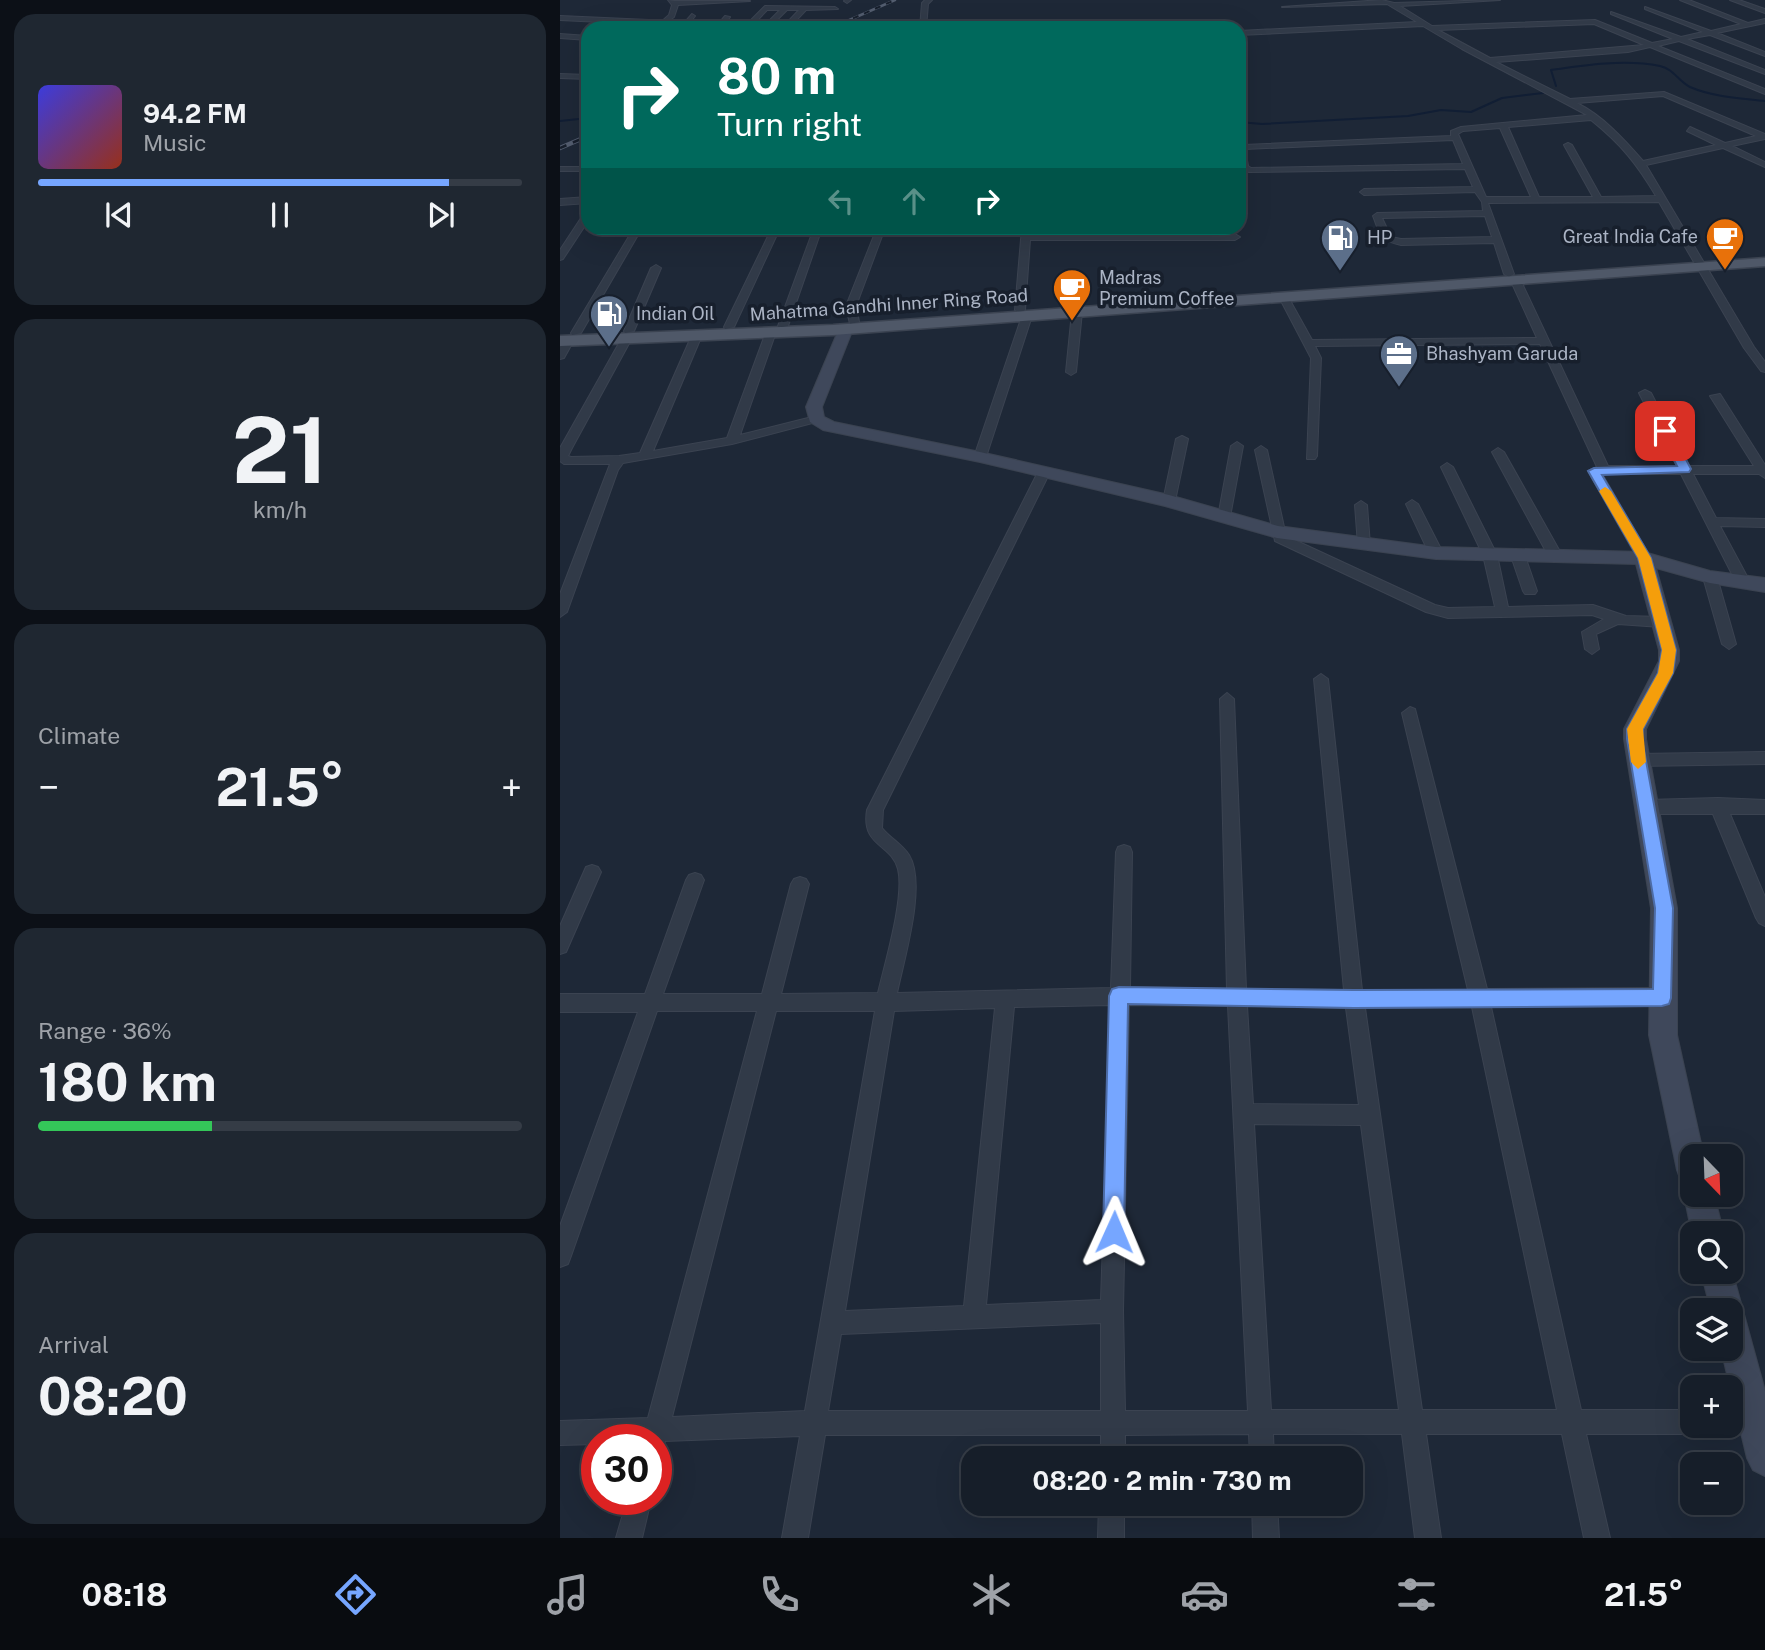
<!DOCTYPE html>
<meta charset="utf-8">
<style>
:root{--surface:#161e29;--page:#1f2731;--text:#f1f3f6;--muted:#9ea2a8;--line:#353c46;--accent:#76a6ff}
body{margin:0;font-family:"Public Sans",sans-serif;background:var(--page);color:var(--text);height:100vh;display:flex;flex-direction:column;font-size:26px;white-space:nowrap}
*{box-sizing:border-box;margin:0}
p{font-size:23px;color:var(--muted)}
.icon{flex:none;width:38px;height:38px;fill:none;stroke:currentColor;stroke-width:2;stroke-linecap:round;stroke-linejoin:round}
.map{position:relative;flex:1;overflow:hidden}
.details{display:flex;flex-direction:column;gap:14px;padding:14px;background:#0c1017;width:560px}
.details>*{flex:none}
.guide{position:absolute;left:21px;top:21px;width:665px;height:214px;border-radius:21px;box-shadow:0 7px 28px #0002,0 0 0 2px var(--line);background:#00695c;color:#fff;overflow:hidden}
.needle{width:46px;rotate:157deg}
.controls{position:absolute;left:1120px;top:1144px;display:grid;gap:14px}
.controls a{display:grid;place-items:center;width:63px;height:63px;border-radius:14px;background:var(--surface);box-shadow:0 7px 28px #0002,0 0 0 2px var(--line);font-size:35px}
.speed{position:absolute;left:21px;top:1424px;display:flex;gap:14px;font-size:35px;font-weight:700;text-align:center}
.speed>*{display:grid;place-content:center;width:91px;height:91px;border-radius:50%;background:var(--surface);box-shadow:0 7px 28px #0002,0 0 0 2px var(--line);line-height:1}
.speed .limit{border:10px solid #d22;background:#fff;color:#111}
.pin{position:absolute;display:grid;place-items:center;width:60px;height:60px;color:#fff;margin:-30px;border-radius:14px;box-shadow:0 4px 10px #0006}
.me{position:absolute;width:77px;margin:-38px;rotate:1deg;stroke-linejoin:round;filter:drop-shadow(0 0 5px #0008)}
.turn{display:flex;align-items:center;gap:24px;height:147px;padding:0 21px;font-size:32px}
.turn .icon{width:91px;height:91px;stroke-width:2.5}
.turn b{display:block;font-size:49px;line-height:60px}
.lanes{display:flex;align-items:center;height:66px;padding:0 21px;background:#0003;justify-content:center;gap:35px;direction:ltr}
.lanes .off{opacity:.35}
.big{font-size:52px;font-weight:700;line-height:1.1}
.details .tile{flex:1;display:flex;flex-direction:column;justify-content:center;gap:10px;min-width:0;padding:0 24px;border-radius:21px;background:var(--page)}
.details .dial{align-items:center;gap:0}
.dial b{font-size:91px;line-height:1}
.song{display:flex;align-items:center;gap:21px}
.cover{width:84px;height:84px;border-radius:10px;background:linear-gradient(135deg,hsl(240 70% 55%),hsl(10 70% 35%))}
.played{height:7px;border-radius:4px;background:linear-gradient(90deg,var(--accent) 85%,var(--line) 85%)}
.keys{display:flex;justify-content:space-around;direction:ltr}
.heat{display:flex;justify-content:space-between;align-items:center;font-size:38px;direction:ltr}
.charge{height:10px;border-radius:5px;background:linear-gradient(90deg,#34c759 36%,var(--line) 0)}
.trip{position:absolute;left:401px;top:1446px;width:402px;height:70px;border-radius:21px;background:var(--surface);box-shadow:0 7px 28px #0002,0 0 0 2px var(--line);font-weight:700;line-height:70px;text-align:center}
.menu{display:flex;height:112px;justify-content:space-around;align-items:center;background:#090c10;color:var(--muted)}
.menu .icon{width:49px;height:49px}
.menu .on{color:var(--accent)}
.menu b{font-size:32px;color:var(--text)}
main{display:flex;flex:1;min-height:0}
.map>svg:first-child{display:block}
.lines{fill:none;stroke-linecap:round;stroke-linejoin:round}
.stream{stroke:#111e34;stroke-width:2}
.street-casing{stroke:#3b4351;stroke-width:2}
.secondary-casing{stroke:#3b4351;stroke-width:2}
.primary-casing{stroke:#3b4351;stroke-width:3}
.street{fill:#313a48;fill-rule:evenodd}
.secondary{fill:#3f485b;fill-rule:evenodd}
.primary{fill:#4f5868;fill-rule:evenodd}
.rail-far1-casing{stroke:#535d6f;stroke-width:2.5}
.rail-casing{stroke:#535d6f;stroke-width:4.5}
.rail-far1{stroke:#171f2c;stroke-width:2;stroke-dasharray:6;stroke-linecap:butt}
.rail{stroke:#171f2c;stroke-width:2.5;stroke-dasharray:7;stroke-linecap:butt}
.route{fill:#76a6ff;stroke:#4d6ca6;stroke-width:2}
.slow{fill:#f59e0b}
.labels{text-anchor:middle;stroke-width:7;stroke-linejoin:round;paint-order:stroke}
.far-poi-label{font-size:18px;fill:#abb4c5;stroke:#171f2c;text-anchor:start}
.far-street-label{font-size:18px;fill:#abb4c5;stroke:#171f2c}
</style>
<main>
<section class="details">
<div class="tile">
<div class="song"><i class="cover"></i><div><b>94.2 FM</b><p>Music</p></div></div>
<div class="played"></div>
<div class="keys"><svg class="icon" aria-label="previous" viewBox="0 0 24 24"><path d="M18 5L8 12l10 7zM5 5v14"/></svg><svg class="icon" aria-label="pause" viewBox="0 0 24 24"><path d="M8 5v14M16 5v14"/></svg><svg class="icon" aria-label="next" viewBox="0 0 24 24"><path d="M6 5l10 7-10 7zM19 5v14"/></svg></div>
</div>
<div class="tile dial"><b>21</b><p>km/h</p></div>
<div class="tile"><p>Climate</p>
<div class="heat"><a>−</a><b class="big">21.5°</b><a>+</a></div>
</div>
<div class="tile"><p>Range · 36%</p><b class="big">180 km</b><div class="charge"></div></div>
<div class="tile"><p>Arrival</p><b class="big">08:20</b></div>
</section>
<div class="map">
<svg width="1205" height="1538" viewBox="0 0 1205 1538">
<rect width="100%" height="100%" fill="#1e2837"/>
<g class="lines">
<!-- stream -->
<path class="stream" d="M996,86L991,70C1025,65 1065,59 1100,66C1114,69 1118,81 1130,87C1153,97 1180,98 1205,101
M0,121L28,118
M679,122L702,124L848,116L881,110L911,112L942,98L983,93"/>
<!-- street casing -->
<g class="street-casing">
<path id="street" d="M108,0L114,1H190L118,5L114,17L103,25L100,23L109,15L112,5Z
M291,0L287,3L284,1L285,0Z
M365,0H372L368,4L366,28H360L362,3Z
M822,0L834,3L940,0L840,6L872,26L1035,20L1092,43L1113,39L1051,14V12L1121,37L1143,32L1085,9V7L1151,31L1181,24L1120,0H1129L1188,23L1205,19V23L1157,33L1205,52V56L1150,35L1127,39L1205,70V74L1119,41L1098,46L1205,89V94L1090,47L1068,52L936,62L1010,99L1104,92L1205,134V139L1172,146L1205,162V167L1163,148L1086,165L1194,347L1205,362V372L1201,371L1184,348L1099,202L928,203L954,274L949,277L944,274L934,243L841,245C819,240 821,236 813,216L817,213L923,211L922,202L915,192L804,195L800,192L804,189L913,187L905,169L689,172L681,169L679,136L683,138L684,145L891,136V131L901,127L1027,115L902,49L863,26L679,35V31L857,22L827,4L722,7ZM1034,24L1084,45L930,58L878,30ZM1103,96L1196,136L1165,143L1130,127L1127,131L1156,145L1083,161C1064,139 1043,116 1017,103ZM1031,120C1061,144 1077,164 1096,196L1041,197L1012,145L1008,143L1004,145L1033,197H979L948,127ZM940,128L971,197H926L898,134L903,131ZM893,140L903,164L691,168L688,166L685,149ZM925,216L932,237L841,239L831,237L822,218Z
M1170,0H1179L1205,9V13Z
M205,6L275,7L278,9L246,10L229,28H222L239,10H227L209,28H202L220,10H207L190,28H183Z
M132,14L135,16L126,28H120Z
M0,16L89,20L92,22L87,28H80L84,24L0,20Z
M165,16L170,17L161,28H155Z
M142,24L145,26L144,28H137Z
M0,34L28,36V40L0,38Z
M0,74L28,75V79L0,78Z
M0,167H28V171H0Z
M28,197V203L0,205V199Z
M28,211V221L3,259L0,260V250L25,212Z
M74,228H82L21,333L12,335L11,333Z
M212,228H220L174,327L165,329L164,327Z
M254,228H262L228,326L219,328L218,326Z
M317,228H325L296,306L299,322L290,324L286,306Z
M462,228H470V234H675L680,237L675,240H470L465,310L460,313L455,310Z
M96,265L101,268L74,331L65,333L64,331L91,268Z
M955,276L960,279L1048,466H1117L1079,393L1085,390L1091,393L1129,466H1194L1150,396L1160,394L1205,465V478L1199,474H1133L1156,518L1205,519V527L1160,526L1190,582L1188,585H1178L1176,582L1121,474H1042L1091,558L1089,561H1079L1028,471L1037,467L980,344L755,346L761,358L757,456L755,459H747L751,358L719,297L721,295H727L752,340L977,338L950,279Z
M517,309L522,312L516,372L511,375L506,372L512,312Z
M467,313L472,316L426,457L424,460H416L414,457L462,316Z
M211,329L216,332L180,435L256,416L260,417V421L172,444L63,463L58,470L7,612L0,617V594L50,464H4L0,461V448L63,336L72,338L12,448L8,456L11,457L59,456L80,453L132,335L137,332L142,335L93,451L167,438L206,332Z
M9,337L14,340L4,358L0,359V347L5,338Z
M622,436L628,439L615,501L609,505L603,501L616,439Z
M677,442L683,446L670,517L664,521L658,517L671,446Z
M701,446L707,450L726,536L875,605L888,608L935,607L923,555L881,467L887,463L893,467L937,555L948,607L1033,605L1066,616L1101,617L1108,622L1101,627L1058,624L1036,634L1039,649L1032,654L1025,649L1022,632L1044,619L1032,615L888,618L866,612L715,541L695,450Z
M938,448L944,452L1003,557L1001,560H991L989,557L932,452Z
M484,468L490,472L323,810L322,828C330,838 342,844 349,855C367,884 344,959 337,993L551,988L556,852L558,847L564,845L570,847L572,852L570,987L667,989L660,699L667,693L674,699L686,989L784,990L754,679L761,674L768,679L802,990H908L842,713L850,707L855,709L927,989L1102,988L1109,991L1111,997L1109,1003L1102,1006L931,1007L1021,1410H1132V1426H1142L1140,1430L1132,1434H1026L1050,1538H1024L1002,1434H866L881,1538H855L842,1434H713L714,1458H690L689,1434L565,1435V1458H541V1435H265L248,1538H222L240,1436L105,1441L104,1446L96,1449V1440H37V1444L0,1445V1421L88,1418L197,1011H97L11,1256L8,1264L0,1267V1226L78,1012H0V994H85L126,880L129,875L135,873L141,875L144,880L103,994H202L231,884L234,879L240,877L246,879L249,884L221,994L318,993C325,963 345,897 338,869C331,843 301,847 307,810L478,472ZM551,1005L541,1300L426,1305L454,1007ZM569,1005L668,1006L688,1411H565L563,1311ZM687,1006L786,1008L799,1105L693,1104ZM912,1007L997,1410H862L805,1008ZM435,1008L404,1306L285,1311L334,1011ZM216,1011H315L245,1411L112,1417ZM694,1124L801,1125L839,1410H711ZM541,1323V1411H268L281,1334Z
M852,500L858,504L883,553L881,556L876,557L869,553L846,504Z
M801,501L807,505L810,545L804,549L798,545L795,505Z
M958,552L965,556L977,591L975,594H965L963,591L951,556Z
M1150,573L1157,577L1176,644L1169,649L1162,644L1143,577Z
M1205,752V764L1078,766L1072,764L1070,760L1072,756L1078,754Z
M1158,798L1205,800V814H1170L1205,897V926L1199,923L1196,918L1153,814H1087L1081,812L1079,807L1081,802L1087,800Z
M32,865L38,867L41,872L6,952L0,954V926L26,867Z
M1171,1410H1196L1204,1414V1430C1192,1436 1175,1436 1163,1430L1161,1426H1171Z
M67,1500H91L82,1538H56Z
M539,1503H564V1538H538Z
M692,1503H717L719,1538H693Z"/>
</g>
<!-- secondary casing -->
<g class="secondary-casing">
<path id="secondary" d="M286,325L293,329L262,407L264,417L274,422L420,452L609,495L718,526L876,547L1084,552L1150,571L1205,578V592L1150,583L1096,568L1119,650V661L1086,729V739L1117,908V1035L1144,1157H1132V1195H1154L1164,1234H1132L1124,1195L1129,1184L1121,1181L1117,1170L1089,1035L1091,908L1064,739V729L1099,661V650L1076,564L876,559L717,538L605,506L420,462L263,430L250,422L246,407L279,329Z
M1171,1267L1205,1391V1476L1193,1470L1187,1458L1161,1349H1171V1311H1151L1141,1272H1171Z"/>
</g>
<!-- primary casing -->
<g class="primary-casing">
<path id="primary" d="M1205,258V266L273,335L0,346V336L273,325Z"/>
</g>
<!-- street -->
<use href="#street" class="street"/>
<!-- secondary -->
<use href="#secondary" class="secondary"/>
<!-- primary -->
<use href="#primary" class="primary"/>
<!-- rail-far1 casing -->
<g class="rail-far1-casing">
<path id="rail-far1" d="M271,28L335,0"/>
</g>
<!-- rail casing -->
<g class="rail-casing">
<path id="rail" d="M0,148L28,136"/>
</g>
<!-- rail-far1 -->
<use href="#rail-far1" class="rail-far1"/>
<!-- rail -->
<use href="#rail" class="rail"/>
</g>
<!-- route -->
<path class="route" d="M1105,428L1111,431L1131,469L1129,472L1042,475L1091,558L1116,650L1113,673L1083,729L1082,739L1113,908L1111,998L1109,1004L1102,1006L794,1008L568,1004L564,1232L561,1240L554,1243L546,1240L543,1232L549,996L552,989L559,987L794,990L1093,989L1095,908L1067,739V729L1098,673L1102,650L1078,558L1028,471L1034,468L1117,466L1099,431Z"/>
<!-- slow -->
<path class="slow" d="M1045,487L1051,491L1091,558L1116,650L1113,673L1083,729L1086,762L1078,769L1071,762L1067,729L1098,673L1102,650L1078,558L1039,491Z"/>
<!-- icons -->
<defs>
<g id="cafe-pin" transform="scale(2.0125)"><path d="M0 17L-7.5 6A9.5 9.5 0 1 1 7.5 6Z" fill="#e8710a" stroke="#171f2c"/><path d="M-5.5-4.5H6V0H3Q3 3.5 0 3.5H-2.5Q-5.5 3.5-5.5 0ZM3-3.2v2h1.7v-2ZM-6 4.5H4V6H-6Z" fill="#fff"/></g>
<g id="fuel-pin" transform="scale(2.0125)"><path d="M0 17L-7.5 6A9.5 9.5 0 1 1 7.5 6Z" fill="#5c6f8a" stroke="#171f2c"/><path d="M-5.5-6h7V0h2V4h1.3V-2.5L3-4.5l.8-.8L6-3V5H2.5V1h-1V6h-7ZM-4.2-4.7v3.2H.2V-4.7Z" fill="#fff"/></g>
<g id="office-pin" transform="scale(2.0125)"><path d="M0 17L-7.5 6A9.5 9.5 0 1 1 7.5 6Z" fill="#5c6f8a" stroke="#171f2c"/><path d="M-6-3h4V-5.5h4V-3h4V5H-6ZM-1-4.5V-3h2v-1.5ZM-6 0V1H6V0Z" fill="#fff"/></g>
</defs>
<g fill-rule="evenodd">
<use href="#cafe-pin" x="1165" y="237"/>
<use href="#fuel-pin" x="780" y="238"/>
<use href="#cafe-pin" x="512" y="288"/>
<use href="#fuel-pin" x="49" y="314"/>
<use href="#office-pin" x="839" y="354"/>
</g>
<g class="labels">
<!-- far-poi labels -->
<g class="far-poi-label">
<text x="1138" y="243" text-anchor="end">Great India Cafe</text>
<text x="807" y="244">HP</text>
<text x="539" y="284">Madras<tspan x="539" dy="21">Premium Coffee</tspan></text>
<text x="76" y="320">Indian Oil</text>
<text x="866" y="360">Bhashyam Garuda</text>
</g>
<!-- far-street labels -->
<g class="far-street-label">
<text transform="translate(329 305) rotate(-4)" y="6">Mahatma Gandhi Inner Ring Road</text>
</g>
</g>
</svg>
<div class="controls">
<a><svg class="needle" viewBox="-14 -14 28 28"><path d="M0-13l5 13h-10z" fill="#e53935"/><path d="M0 13l5-13h-10z" fill="#9ea2a8"/></svg></a>
<a><svg class="icon" aria-label="search" viewBox="0 0 24 24"><circle cx="10" cy="10" r="6"/><path d="M15 15l6 6"/></svg></a>
<a><svg class="icon" aria-label="layers" viewBox="0 0 24 24"><path d="M12 4l9 5-9 5-9-5zM3 14l9 5 9-5"/></svg></a>
<a>+</a>
<a>−</a>
</div>
<div class="speed"><div class="limit">30</div></div>
<div class="pin" style="left:1105px;top:431px;background:#d93025"><svg class="icon" aria-label="arrive" viewBox="0 0 24 24"><path d="M6 21V4h12l-3 4 3 4H6"/></svg></div>
<svg class="me" style="left:554px;top:1232px" viewBox="-20 -20 40 40"><path d="M0-17L14 15 0 8-14 15z" fill="#76a6ff" stroke="#fff" stroke-width="4"/></svg>
<div class="trip">08:20 · 2 min · 730 m</div>
<div class="guide">
<div class="turn"><svg class="icon" aria-label="right" viewBox="0 0 24 24"><path d="M7 20v-9h11M14 6l5 5-5 5"/></svg><div><b>80 m</b>Turn right</div></div>
<div class="lanes"><svg class="icon off" aria-label="left" viewBox="0 0 24 24"><path d="M17 20v-9H6M10 6l-5 5 5 5"/></svg><svg class="icon off" aria-label="ahead" viewBox="0 0 24 24"><path d="M12 20V5M6 11l6-6 6 6"/></svg><svg class="icon" aria-label="right" viewBox="0 0 24 24"><path d="M7 20v-9h11M14 6l5 5-5 5"/></svg></div>
</div>
</div>
</main>
<nav class="menu">
<b>08:18</b>
<svg class="icon on" aria-label="directions" viewBox="0 0 24 24"><path d="M12 3l9 9-9 9-9-9zM9 14v-3h6M13 9l2 2-2 2"/></svg>
<svg class="icon" aria-label="music" viewBox="0 0 24 24"><path d="M9 18V5l10-2v13"/><circle cx="6" cy="18" r="3"/><circle cx="16" cy="16" r="3"/></svg>
<svg class="icon" aria-label="phone" viewBox="0 0 24 24"><path d="M5 4h4l2 5-3 2q2 4 5 5l2-3 5 2v4C11 20 4 13 5 4z"/></svg>
<svg class="icon" aria-label="climate" viewBox="0 0 24 24"><path d="M12 3v18M4 7l16 10M4 17L20 7"/></svg>
<svg class="icon" aria-label="car" viewBox="0 0 24 24"><path d="M5 17H2v-5l4-1 3-4h7l3 4 3 1v5h-3M9 17h6M6 11h13"/><circle cx="7" cy="17" r="2"/><circle cx="17" cy="17" r="2"/></svg>
<svg class="icon" aria-label="filters" viewBox="0 0 24 24"><path d="M4 7h16M4 17h16"/><circle cx="9" cy="7" r="2"/><circle cx="15" cy="17" r="2"/></svg>
<b>21.5°</b>
</nav>
